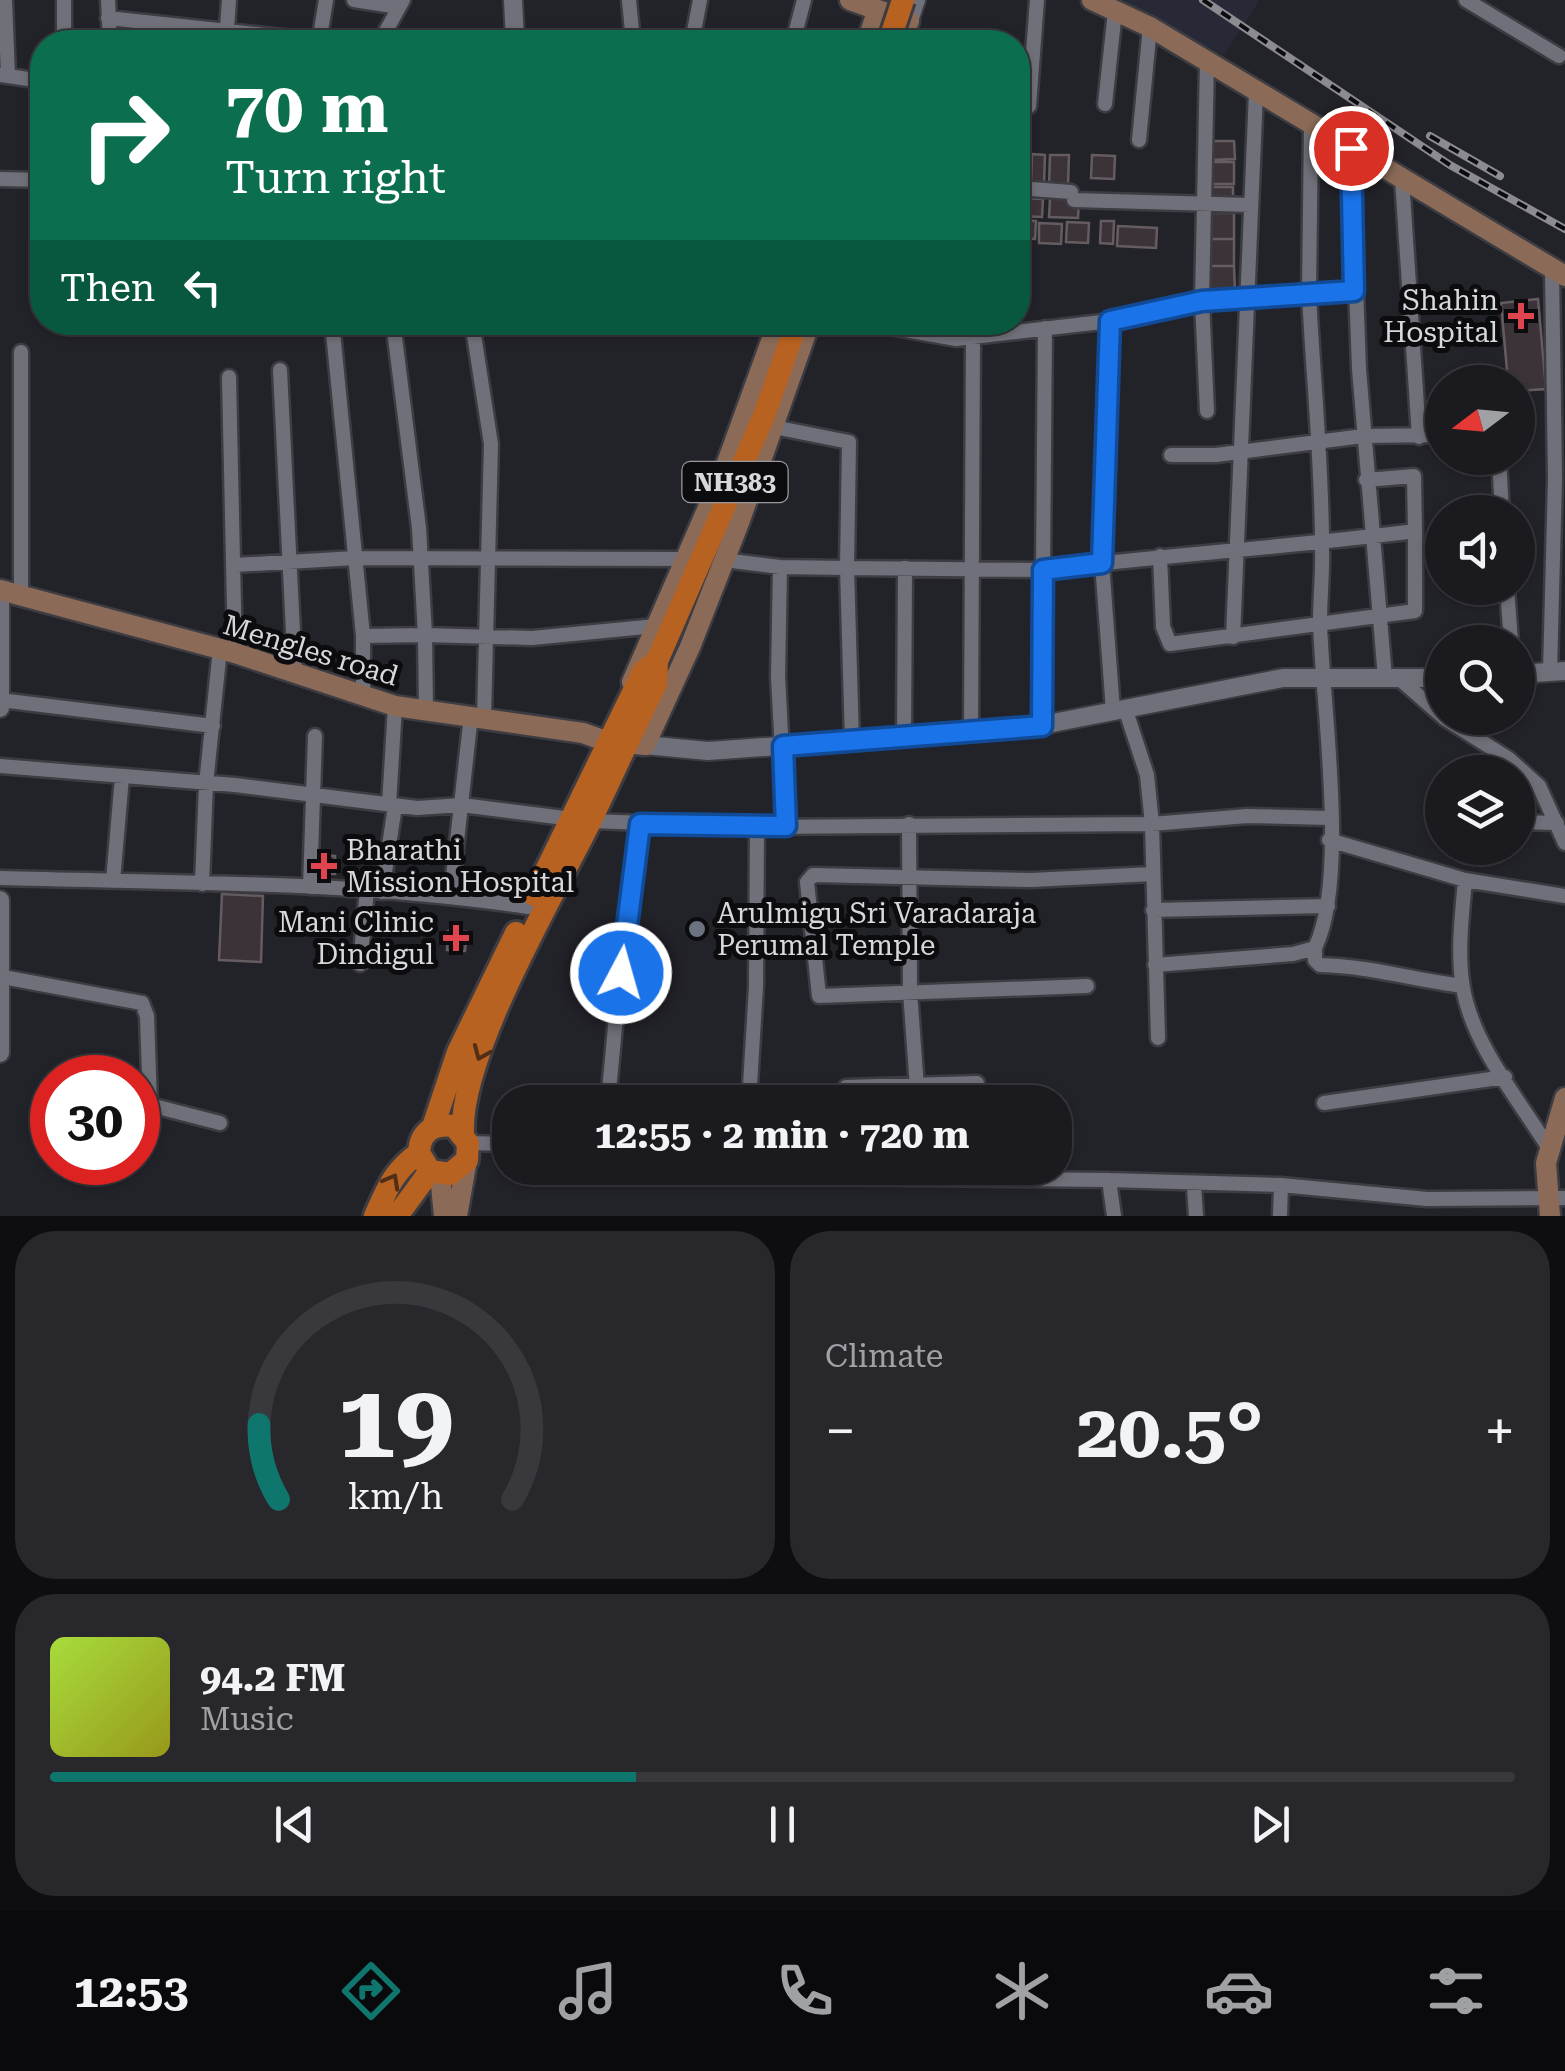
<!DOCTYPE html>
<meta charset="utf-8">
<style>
:root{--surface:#1a1a1f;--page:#27272c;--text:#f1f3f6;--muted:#9fa1a4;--line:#38383d;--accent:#0f766e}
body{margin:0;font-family:"Roboto Serif",serif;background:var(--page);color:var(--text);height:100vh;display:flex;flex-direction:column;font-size:38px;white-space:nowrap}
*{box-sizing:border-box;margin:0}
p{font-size:32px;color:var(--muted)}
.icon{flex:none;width:55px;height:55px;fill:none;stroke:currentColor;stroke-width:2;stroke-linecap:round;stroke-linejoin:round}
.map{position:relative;height:1216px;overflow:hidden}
.panel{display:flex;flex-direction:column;gap:15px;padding:15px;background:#0e0e11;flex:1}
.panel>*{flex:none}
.hud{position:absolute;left:30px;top:30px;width:1000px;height:305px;border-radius:40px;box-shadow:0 2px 8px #0004,0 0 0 2px var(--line);background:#0b6e4f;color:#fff;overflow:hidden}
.needle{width:65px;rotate:254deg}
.controls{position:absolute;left:1425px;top:365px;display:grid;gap:20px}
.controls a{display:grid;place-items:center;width:110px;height:110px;border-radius:50%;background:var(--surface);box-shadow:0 2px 8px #0004,0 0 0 2px var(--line);font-size:50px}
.speed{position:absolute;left:30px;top:1055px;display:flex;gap:20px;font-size:50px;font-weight:700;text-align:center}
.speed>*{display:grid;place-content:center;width:130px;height:130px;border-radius:50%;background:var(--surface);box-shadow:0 2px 8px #0004,0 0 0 2px var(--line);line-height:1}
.speed .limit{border:15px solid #d22;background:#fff;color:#111}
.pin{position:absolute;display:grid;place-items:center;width:85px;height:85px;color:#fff;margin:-42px;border:5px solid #fff;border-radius:50%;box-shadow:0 2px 10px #0007}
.me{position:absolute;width:110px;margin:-55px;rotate:6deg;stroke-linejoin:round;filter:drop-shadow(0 0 8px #0008)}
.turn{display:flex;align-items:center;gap:35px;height:210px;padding:0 30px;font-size:45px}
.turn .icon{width:130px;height:130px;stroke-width:2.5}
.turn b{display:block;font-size:70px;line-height:85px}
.then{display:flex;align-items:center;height:95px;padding:0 30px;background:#0003;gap:20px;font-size:38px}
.big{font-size:75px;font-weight:700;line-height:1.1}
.panel .tile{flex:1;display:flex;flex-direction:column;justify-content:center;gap:15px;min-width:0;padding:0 35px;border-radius:40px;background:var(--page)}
.panel .dial{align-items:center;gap:0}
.dial svg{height:260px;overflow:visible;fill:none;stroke:var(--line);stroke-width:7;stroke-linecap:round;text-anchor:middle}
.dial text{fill:var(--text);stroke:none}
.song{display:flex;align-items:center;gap:30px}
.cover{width:120px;height:120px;border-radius:15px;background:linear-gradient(135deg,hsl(80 70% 55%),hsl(60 70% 35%))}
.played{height:10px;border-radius:5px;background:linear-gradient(90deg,var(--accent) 40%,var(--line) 40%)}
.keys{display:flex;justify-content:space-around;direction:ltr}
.heat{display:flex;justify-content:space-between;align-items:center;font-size:55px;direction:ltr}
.panel .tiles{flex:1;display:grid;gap:15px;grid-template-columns:1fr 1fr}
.tile:last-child{grid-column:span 2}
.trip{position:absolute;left:492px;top:1085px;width:580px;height:100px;border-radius:40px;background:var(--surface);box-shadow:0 2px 8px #0004,0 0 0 2px var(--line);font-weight:700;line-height:100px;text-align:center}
.dock{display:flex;height:160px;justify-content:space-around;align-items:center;background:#0a0a0c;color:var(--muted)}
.dock .icon{width:70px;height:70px}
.dock .selected{color:var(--accent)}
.dock b{font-size:45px;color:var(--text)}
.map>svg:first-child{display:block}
.built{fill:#282936}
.building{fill:#3b3338;stroke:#655c61;stroke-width:2.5}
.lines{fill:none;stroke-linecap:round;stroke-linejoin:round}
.minor-casing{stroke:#3c3c42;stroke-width:19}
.tertiary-casing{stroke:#3c3c42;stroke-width:22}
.secondary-casing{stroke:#3c3c42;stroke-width:25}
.trunk-casing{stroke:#3c3c42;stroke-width:28}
.minor{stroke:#6f7079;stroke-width:14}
.tertiary{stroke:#6f7079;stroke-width:18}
.secondary{stroke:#8b6b58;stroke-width:20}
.trunk{stroke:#b86221;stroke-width:22}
.rail-casing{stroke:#8b8b91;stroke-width:8}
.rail{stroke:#0c0c0f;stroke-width:4;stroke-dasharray:11;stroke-linecap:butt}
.trunk-bridge-casing{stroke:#3c3c42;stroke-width:28;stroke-linecap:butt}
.trunk-bridge{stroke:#b86221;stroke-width:22}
.oneway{stroke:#512e16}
.route-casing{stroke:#114b97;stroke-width:25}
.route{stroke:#1a73e8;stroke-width:18}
.health-dot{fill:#e0444e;stroke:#0c0c0f;stroke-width:4}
.worship-dot{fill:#6b7280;stroke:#0c0c0f;stroke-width:4}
.labels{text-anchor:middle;stroke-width:10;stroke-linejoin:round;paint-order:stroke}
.shield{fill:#0c0c0f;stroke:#9a9a9e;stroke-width:2.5}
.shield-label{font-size:25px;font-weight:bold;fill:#d7d7dc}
.poi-label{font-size:28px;fill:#d7d7dc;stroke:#0c0c0f;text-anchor:end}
.street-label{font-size:28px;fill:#d7d7dc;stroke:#0c0c0f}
</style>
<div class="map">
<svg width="1565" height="1216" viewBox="0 0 1565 1216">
<rect width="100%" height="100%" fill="#222229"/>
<!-- built -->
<path class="built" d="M1116,0H1257L1259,1L1224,55Z"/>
<!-- building -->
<path class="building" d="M1210,141H1234L1235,159L1210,160Z
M1032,154L1045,155L1044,185H1031Z
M1018,155L1028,156V182L1018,181Z
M1050,155H1069L1068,186H1049Z
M1092,155L1115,156L1114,179L1091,178Z
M1211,162H1234V184H1211Z
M1209,187H1233V210H1209Z
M1019,198L1043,199L1042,217L1018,216Z
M1050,198L1079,199L1078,218L1049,217Z
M1208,213H1234V239H1208Z
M1018,220L1036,221L1035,239L1018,238Z
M1101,221H1114L1113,244L1100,243Z
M1067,222L1089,223L1088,243L1066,242Z
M1039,223L1062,224L1061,244L1039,243Z
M1118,226L1157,228L1156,248L1117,246Z
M1208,239H1234V266H1208Z
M1208,266H1234L1235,292H1208Z
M1538,299L1546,389L1518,391V382H1508L1501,303Z
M314,855L335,856V874H314Z
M222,894L263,896L261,962L219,960Z
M448,931L467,932L465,951L447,950Z"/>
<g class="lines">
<!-- minor casing -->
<g class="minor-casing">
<path id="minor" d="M5,0L8,76
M64,0V42
M108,0L110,42
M354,0L399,7
M629,0L633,42
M1466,0L1559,56
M108,18L320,41
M226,42L229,0
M319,42L326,0
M380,42L403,0
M692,42L700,0
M793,42L804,0
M1207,62L1202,301L1207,411
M1,75L42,81
M1105,104L1115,11
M1029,106L1037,0
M1139,140L1150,27
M1351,149L1359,369L1385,678
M0,179L42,180
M1402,179L1419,437
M1018,188L1071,192
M1074,200L1250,205
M1110,321L1102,563L1113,711
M332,322L363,636L425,635L419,528L393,322
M472,322L491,444L484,718
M861,322L956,339L1110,321L1202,301L1309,294L1311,127
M280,370L295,672
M229,377L235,653
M774,427L849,442L847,568L1043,570L1045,328
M1171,455H1216L1363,436L1442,435
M1499,458L1502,512
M1366,480L1414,476L1415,531
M724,560L780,567L847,568L852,741
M235,565L355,558L685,559
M780,567L778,677L786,826
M1507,588L1511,642
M21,595V352
M1233,637L1256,92
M1550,672L1555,479L1552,269
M1402,681L1442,716
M363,696V636
M0,700L213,726
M1125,708L1147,775L1152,824L1158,1038
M426,711L425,635L532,638L656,626
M1444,718L1509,759L1539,786L1565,843
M1042,725L1043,570C1167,555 1291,547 1415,531V611L1170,644L1163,627L1160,556
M971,732L973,337
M904,737L905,568
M0,766L235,785L417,808L462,805L572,819
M389,805L395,706
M590,821L757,827L1152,824L1247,816L1329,818
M1518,822L1557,823
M909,824L910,991L918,1102
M1329,840L1465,880L1565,896
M0,878C176,883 354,881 528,907
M1465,880C1462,916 1457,952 1463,988C1473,1046 1520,1101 1550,1150
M113,881L122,777
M202,884L206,784L220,649
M310,887L315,736
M382,892L395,806
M451,895L471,715
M1153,910L1328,906
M1315,948V960L1320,965C1369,966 1414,980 1462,986
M360,964L367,890
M1155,965L1293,954L1315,948C1349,877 1322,704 1320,622C1320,596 1323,571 1322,546C1322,462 1313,377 1309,294L1354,291
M3,977L142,1003L147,1016L150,1105L220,1123
M1087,986L819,996L807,882L813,875L1031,880L1153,874
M846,1087L977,1083
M608,1102L622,952L640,824
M749,1102L756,986L757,827
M1324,1103L1505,1077
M468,1143L510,1144
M727,1168L799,1177L1109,1180L1281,1185L1427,1199L1565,1198
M1109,1180L1114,1216
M1194,1186L1196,1216
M1280,1216L1281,1185"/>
</g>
<!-- tertiary casing -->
<g class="tertiary-casing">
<path id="tertiary" d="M513,0L515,42
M909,21L916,0
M1518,674L1565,671
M0,708V590
M645,745L708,751L1022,729L1283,678H1442
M0,900V1053"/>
</g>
<!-- secondary casing -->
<g class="secondary-casing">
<path id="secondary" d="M850,0L909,21L901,42
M1092,0L1150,27L1565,276
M867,42L877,12
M0,590L235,653L395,706L583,733L608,742
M632,682L724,471L778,322
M626,743L645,745L690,647L740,520L810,322
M440,1175L444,1216
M457,1216L467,1160
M1550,1216L1546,1163L1565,1098"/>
</g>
<!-- trunk casing -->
<g class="trunk-casing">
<path id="trunk" d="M534,895L643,672L657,661
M433,1127L458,1052L516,933
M463,1133C459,1056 553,896 590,822C612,776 633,729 656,684L657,661L765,413L797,322
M375,1216C387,1189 394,1170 419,1153C420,1132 433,1123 454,1126L468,1143L467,1160L450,1174L430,1171L419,1153
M397,1216L430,1171"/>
</g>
<!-- minor -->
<use href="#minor" class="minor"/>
<!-- tertiary -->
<use href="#tertiary" class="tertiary"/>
<!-- secondary -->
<use href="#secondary" class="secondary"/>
<!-- trunk -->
<use href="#trunk" class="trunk"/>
<!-- rail casing -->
<g class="rail-casing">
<path id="rail" d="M1203,0L1450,165L1565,229
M1430,136L1500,176"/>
</g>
<!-- rail -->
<use href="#rail" class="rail"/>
<!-- trunk-bridge casing -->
<g class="trunk-bridge-casing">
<path id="trunk-bridge" d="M889,42L903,0"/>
</g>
<!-- trunk-bridge -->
<use href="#trunk-bridge" class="trunk-bridge"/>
</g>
<!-- one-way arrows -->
<defs><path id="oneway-chevron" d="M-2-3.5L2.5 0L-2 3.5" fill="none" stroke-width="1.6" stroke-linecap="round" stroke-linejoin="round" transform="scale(2.5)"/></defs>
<g class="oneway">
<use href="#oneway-chevron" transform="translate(481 1053) rotate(113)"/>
<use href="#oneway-chevron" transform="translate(392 1181) rotate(-61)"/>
</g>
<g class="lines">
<!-- route casing -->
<g class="route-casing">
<path id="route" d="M621,973L640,824L786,826L783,746L1042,726L1043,570L1102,563L1110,321L1202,301L1354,291L1351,148"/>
</g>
<!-- route -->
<use href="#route" class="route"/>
</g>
<!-- markers -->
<g class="health-dot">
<path d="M1516 301h10v10h10v10h-10v10h-10v-10h-10v-10h10z"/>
<path d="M319 851h10v10h10v10h-10v10h-10v-10h-10v-10h10z"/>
<path d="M451 923h10v10h10v10h-10v10h-10v-10h-10v-10h10z"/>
</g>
<circle class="worship-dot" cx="697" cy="929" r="10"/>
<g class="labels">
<!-- shield labels -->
<rect class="shield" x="682.5" y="462" width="105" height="40" rx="8"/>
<g class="shield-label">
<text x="735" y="491">NH383</text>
</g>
<!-- poi labels -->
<g class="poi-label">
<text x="1498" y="310">Shahin<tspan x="1498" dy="32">Hospital</tspan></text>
<text x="346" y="860" text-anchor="start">Bharathi<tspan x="346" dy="32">Mission Hospital</tspan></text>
<text x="717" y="923" text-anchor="start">Arulmigu Sri Varadaraja<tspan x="717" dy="32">Perumal Temple</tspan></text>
<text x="434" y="932">Mani Clinic<tspan x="434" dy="32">Dindigul</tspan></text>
</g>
<!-- street labels -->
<g class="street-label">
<text transform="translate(311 650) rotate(17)" y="10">Mengles road</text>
</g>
</g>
</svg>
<div class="controls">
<a><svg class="needle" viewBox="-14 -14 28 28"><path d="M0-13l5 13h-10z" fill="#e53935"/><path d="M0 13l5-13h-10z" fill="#9fa1a4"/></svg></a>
<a><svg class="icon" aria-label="sound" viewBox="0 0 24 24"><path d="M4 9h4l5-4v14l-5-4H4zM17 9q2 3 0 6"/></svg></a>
<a><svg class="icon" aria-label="search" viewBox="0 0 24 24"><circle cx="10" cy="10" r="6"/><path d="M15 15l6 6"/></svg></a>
<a><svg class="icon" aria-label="layers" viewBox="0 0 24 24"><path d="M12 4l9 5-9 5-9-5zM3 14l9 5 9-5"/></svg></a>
</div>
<div class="speed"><div class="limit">30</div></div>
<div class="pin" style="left:1351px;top:148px;background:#d93025"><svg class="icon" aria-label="arrive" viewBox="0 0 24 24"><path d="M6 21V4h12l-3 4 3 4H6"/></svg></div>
<svg class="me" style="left:621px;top:973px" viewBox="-20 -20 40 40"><circle r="17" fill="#1a73e8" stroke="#fff" stroke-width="3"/><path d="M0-11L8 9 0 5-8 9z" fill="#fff"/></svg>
<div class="trip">12:55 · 2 min · 720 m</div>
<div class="hud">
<div class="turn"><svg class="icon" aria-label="right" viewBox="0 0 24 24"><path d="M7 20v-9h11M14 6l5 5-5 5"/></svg><div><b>70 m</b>Turn right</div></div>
<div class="then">Then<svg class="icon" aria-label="left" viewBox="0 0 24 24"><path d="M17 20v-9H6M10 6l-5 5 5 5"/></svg></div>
</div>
</div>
<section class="panel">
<div class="tiles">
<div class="tile dial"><svg viewBox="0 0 100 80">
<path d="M14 69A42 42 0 1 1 86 69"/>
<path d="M14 69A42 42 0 0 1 8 46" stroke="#0f766e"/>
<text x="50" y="56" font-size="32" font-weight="700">19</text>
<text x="50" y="72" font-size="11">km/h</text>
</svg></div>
<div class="tile"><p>Climate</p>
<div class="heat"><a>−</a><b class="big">20.5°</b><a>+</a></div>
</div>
<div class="tile">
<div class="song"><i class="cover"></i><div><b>94.2 FM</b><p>Music</p></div></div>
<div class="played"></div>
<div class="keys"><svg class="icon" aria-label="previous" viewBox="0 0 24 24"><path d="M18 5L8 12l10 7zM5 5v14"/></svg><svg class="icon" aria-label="pause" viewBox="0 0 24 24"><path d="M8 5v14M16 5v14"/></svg><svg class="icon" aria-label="next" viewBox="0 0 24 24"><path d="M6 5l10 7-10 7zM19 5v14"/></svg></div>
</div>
</div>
</section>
<nav class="dock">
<b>12:53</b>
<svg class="icon selected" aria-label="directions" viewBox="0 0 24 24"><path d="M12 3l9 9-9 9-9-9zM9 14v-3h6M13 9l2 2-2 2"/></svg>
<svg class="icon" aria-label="music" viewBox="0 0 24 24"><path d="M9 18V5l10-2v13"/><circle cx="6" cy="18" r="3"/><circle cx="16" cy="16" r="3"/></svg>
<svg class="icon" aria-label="phone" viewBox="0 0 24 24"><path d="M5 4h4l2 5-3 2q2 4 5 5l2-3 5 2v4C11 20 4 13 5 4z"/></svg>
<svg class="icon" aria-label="climate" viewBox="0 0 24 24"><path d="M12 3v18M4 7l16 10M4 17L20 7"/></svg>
<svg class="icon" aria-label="car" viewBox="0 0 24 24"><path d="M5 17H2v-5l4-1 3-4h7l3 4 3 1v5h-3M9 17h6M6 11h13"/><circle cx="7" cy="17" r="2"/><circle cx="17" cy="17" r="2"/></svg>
<svg class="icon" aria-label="filters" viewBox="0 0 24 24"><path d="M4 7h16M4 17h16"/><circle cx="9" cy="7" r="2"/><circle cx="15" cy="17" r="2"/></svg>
</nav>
